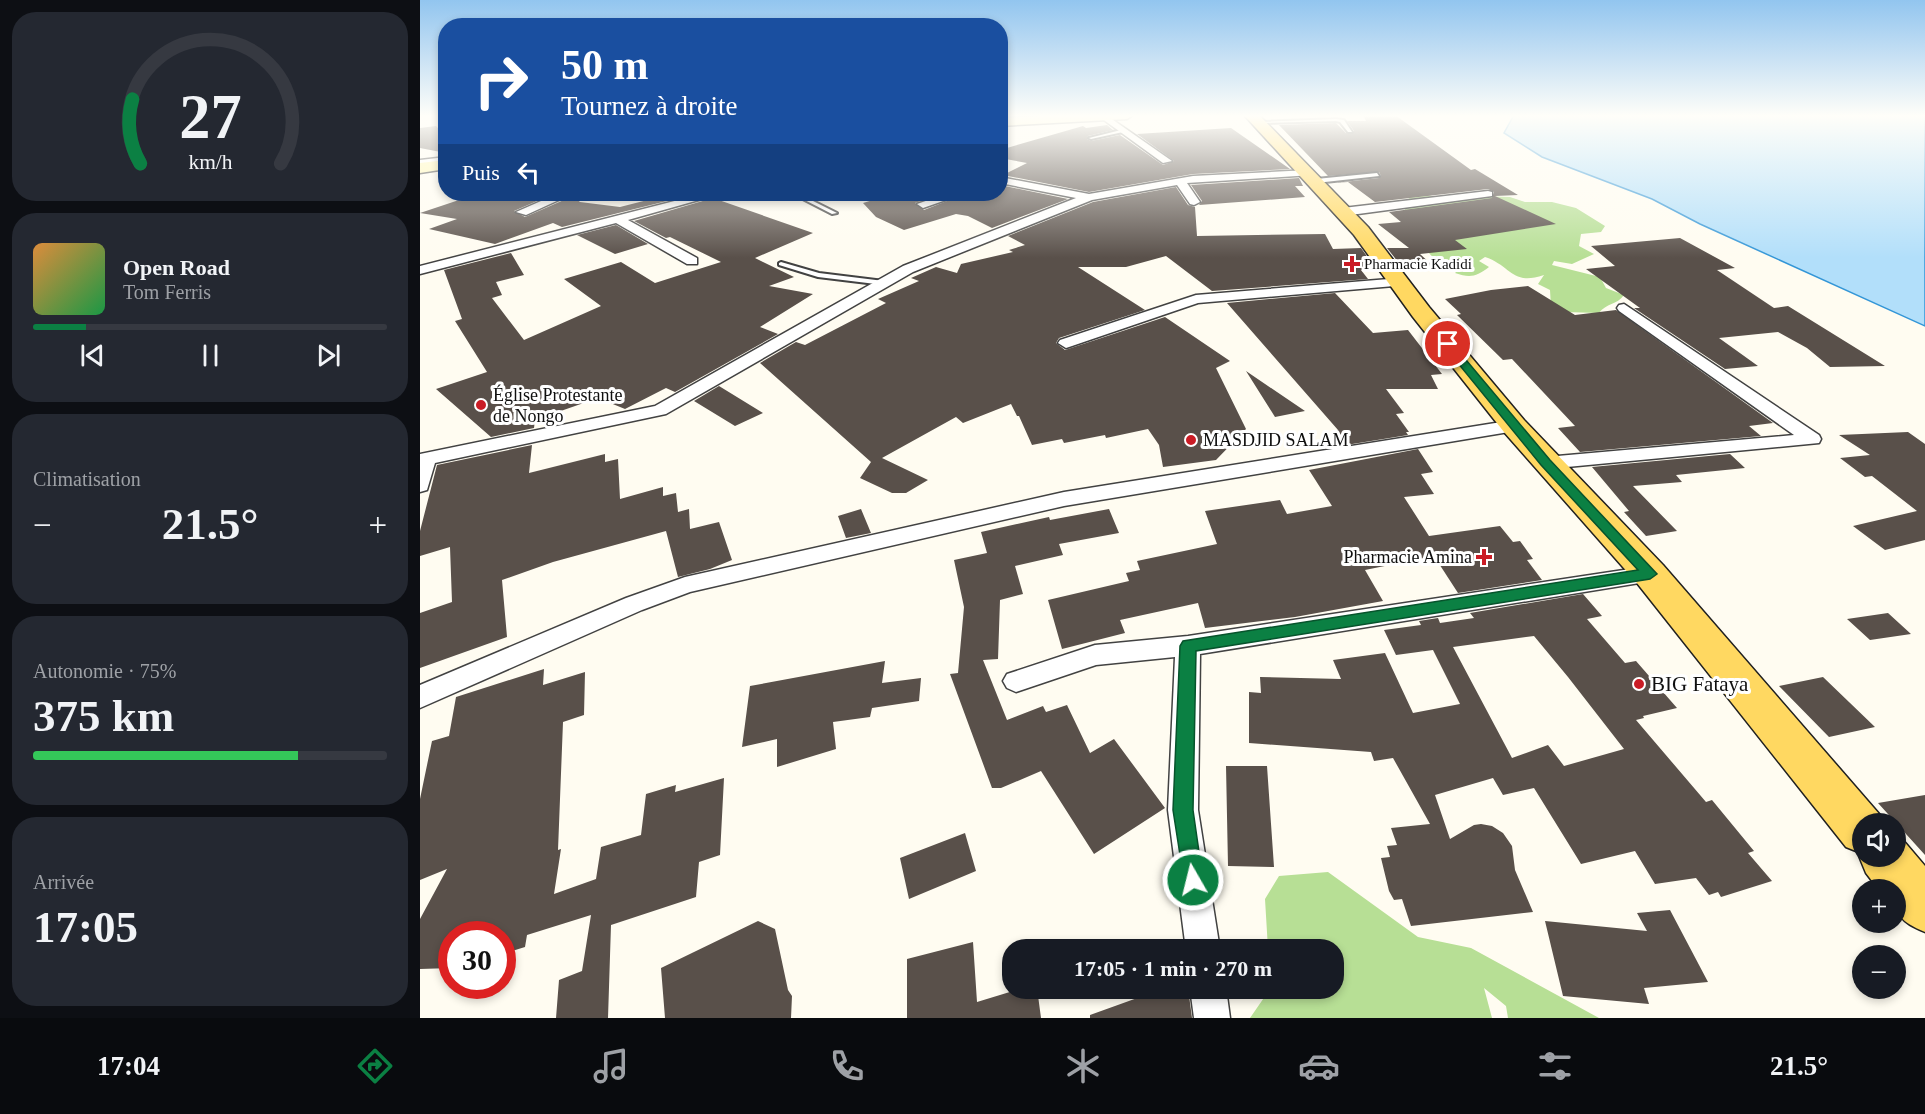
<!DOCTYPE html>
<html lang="fr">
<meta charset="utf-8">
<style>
:root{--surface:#171b24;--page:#242831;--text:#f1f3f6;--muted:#9ea1a6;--line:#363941;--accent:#0b8043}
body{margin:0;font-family:"Times New Roman",serif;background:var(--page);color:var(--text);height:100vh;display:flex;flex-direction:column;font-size:22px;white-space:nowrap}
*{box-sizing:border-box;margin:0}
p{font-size:20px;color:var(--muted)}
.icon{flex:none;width:33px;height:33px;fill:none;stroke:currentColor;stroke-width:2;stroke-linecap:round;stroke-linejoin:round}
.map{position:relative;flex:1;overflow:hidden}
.panel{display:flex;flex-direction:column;gap:12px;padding:12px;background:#0d0f14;width:420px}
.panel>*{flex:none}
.top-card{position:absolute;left:18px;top:18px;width:570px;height:183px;border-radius:24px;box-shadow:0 3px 9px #0003;background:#1a4fa0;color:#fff;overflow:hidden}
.fabs{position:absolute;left:1432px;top:813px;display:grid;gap:12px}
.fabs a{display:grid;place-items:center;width:54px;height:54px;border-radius:50%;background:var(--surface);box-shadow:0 3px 9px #0003;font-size:30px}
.speed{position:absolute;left:18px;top:921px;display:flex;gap:12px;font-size:30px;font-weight:700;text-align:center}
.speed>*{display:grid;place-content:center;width:78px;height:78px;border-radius:50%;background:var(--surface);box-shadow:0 3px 9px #0003;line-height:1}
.speed .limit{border:9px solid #d22;background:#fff;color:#111}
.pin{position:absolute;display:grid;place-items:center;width:51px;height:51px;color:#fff;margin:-26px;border:3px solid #fff;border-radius:50%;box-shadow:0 2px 6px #0007}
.me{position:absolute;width:66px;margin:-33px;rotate:352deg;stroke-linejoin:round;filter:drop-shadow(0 0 4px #0008)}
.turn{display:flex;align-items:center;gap:21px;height:126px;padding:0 24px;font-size:27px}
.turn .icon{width:78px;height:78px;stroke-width:2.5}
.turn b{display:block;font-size:42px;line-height:51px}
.then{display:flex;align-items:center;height:57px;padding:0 24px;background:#0003;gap:12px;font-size:22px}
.big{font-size:45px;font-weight:800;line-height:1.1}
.panel .widget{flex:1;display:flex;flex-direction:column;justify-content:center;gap:9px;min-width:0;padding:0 21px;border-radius:24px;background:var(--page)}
.panel .dial{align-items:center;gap:0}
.dial svg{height:156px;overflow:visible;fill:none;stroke:var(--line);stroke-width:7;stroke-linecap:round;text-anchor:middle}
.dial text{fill:var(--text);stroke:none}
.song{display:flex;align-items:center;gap:18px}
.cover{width:72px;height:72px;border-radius:9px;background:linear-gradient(135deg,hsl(30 70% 55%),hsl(140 70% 35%))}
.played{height:6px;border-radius:3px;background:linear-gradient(90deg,var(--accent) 15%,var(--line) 15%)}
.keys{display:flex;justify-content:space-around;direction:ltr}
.heat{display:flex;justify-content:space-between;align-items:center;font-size:33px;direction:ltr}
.charge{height:9px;border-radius:4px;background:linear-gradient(90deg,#34c759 75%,var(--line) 0)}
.trip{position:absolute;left:582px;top:939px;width:342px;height:60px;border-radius:24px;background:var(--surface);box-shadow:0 3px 9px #0003;font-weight:800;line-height:60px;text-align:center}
.tabs{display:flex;height:96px;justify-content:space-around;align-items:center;background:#090b0e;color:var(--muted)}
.tabs .icon{width:42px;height:42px}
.tabs .current{color:var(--accent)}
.tabs b{font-size:27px;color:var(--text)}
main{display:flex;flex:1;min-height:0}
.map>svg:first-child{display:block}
.forest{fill:#b7df95}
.water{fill:#b2dffa;stroke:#3396d7;stroke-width:1.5}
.building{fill:#59504a;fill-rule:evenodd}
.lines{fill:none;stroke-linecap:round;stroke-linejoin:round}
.service-casing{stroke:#424242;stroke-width:4}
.minor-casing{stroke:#424242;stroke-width:3}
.secondary-casing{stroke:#313131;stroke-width:3}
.primary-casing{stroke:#202020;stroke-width:3}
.service{fill:#fff;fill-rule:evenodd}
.minor{fill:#fff;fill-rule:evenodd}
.secondary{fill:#fff6ac;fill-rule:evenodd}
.primary{fill:#ffd861;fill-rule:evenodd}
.route{fill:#0b8043;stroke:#07532c;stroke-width:1.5}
.poi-dot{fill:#ca1c25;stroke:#fff;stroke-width:2}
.labels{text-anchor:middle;stroke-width:6;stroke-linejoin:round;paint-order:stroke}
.far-poi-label{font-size:15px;fill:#0f0f0f;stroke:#fff;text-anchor:start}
.poi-label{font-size:18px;fill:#0f0f0f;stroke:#fff;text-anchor:start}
.near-poi-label{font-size:21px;fill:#0f0f0f;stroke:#fff;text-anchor:start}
</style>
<main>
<section class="panel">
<div class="widget dial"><svg viewBox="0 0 100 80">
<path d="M14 69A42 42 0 1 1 86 69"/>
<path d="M14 69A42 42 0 0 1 10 36" stroke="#0b8043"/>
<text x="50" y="56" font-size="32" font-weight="700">27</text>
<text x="50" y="72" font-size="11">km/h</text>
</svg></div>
<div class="widget">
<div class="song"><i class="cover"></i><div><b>Open Road</b><p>Tom Ferris</p></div></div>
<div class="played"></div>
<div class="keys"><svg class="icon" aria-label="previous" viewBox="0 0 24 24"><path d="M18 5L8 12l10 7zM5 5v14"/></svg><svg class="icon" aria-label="pause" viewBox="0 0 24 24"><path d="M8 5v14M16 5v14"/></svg><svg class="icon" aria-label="next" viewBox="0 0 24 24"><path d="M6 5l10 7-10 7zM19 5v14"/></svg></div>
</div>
<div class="widget"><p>Climatisation</p>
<div class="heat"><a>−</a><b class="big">21.5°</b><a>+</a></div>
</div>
<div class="widget"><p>Autonomie · 75%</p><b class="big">375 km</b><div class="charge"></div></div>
<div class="widget"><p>Arrivée</p><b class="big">17:05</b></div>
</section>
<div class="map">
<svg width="1505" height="1018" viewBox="0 0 1505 1018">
<rect width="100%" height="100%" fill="#fffcf1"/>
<!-- forest -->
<path class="forest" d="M1001,193L1019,198L1058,196L1090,197L1105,202H1132L1156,208L1185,226L1181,232L1161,234L1159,246L1174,254L1152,264L1134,261L1132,265L1180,277L1186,288L1204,295C1197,305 1186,303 1179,313L1144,312L1131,307L1130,290L1118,284L1124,275C1091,286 1092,266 1065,257L1059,261L1069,267C1056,277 1050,278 1035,273L1049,260L1044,257L1024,265C1003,253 1002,242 999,219L985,210L984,204L993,194Z
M908,872L998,937L1051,948L1179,1018H1088L1086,1006L1064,988L1072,1018H830L850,989L914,988V950L848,949L845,899L859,876Z"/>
<!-- water -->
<path class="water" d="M1094,115H1505V326L1280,224L1232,199L1122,157L1084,133Z"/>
<!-- building -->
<path class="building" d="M943,115H975L1051,170L1055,169L1098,195L1075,196L1136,224L1035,240L1047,249L1000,254L1013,266L982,267L967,248H989L958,224L981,222L969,212L1072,198L1074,192L1068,189L955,202L928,182L915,183L959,178L961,176L959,172L908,176L859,125L916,123L926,133L932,134L934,131L927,121H946Z
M687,125L693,130L668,136L667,139L671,141L700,135L743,165L754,161L717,134L811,128L870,169L773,174L669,192L583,175L607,163L580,158V150L663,126L666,128Z
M16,126L26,137V153L0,148V128Z
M879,178L883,186H875L885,197L779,205L782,201L771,185Z
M580,185L648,199L572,228L548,216L536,214L484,230L456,217L443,203L473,194H521L495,203L504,210L545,194H580Z
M756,187L768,205L775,207L777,236L905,234L913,249L941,248L956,269L941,270L948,279L792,291L746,256L706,267H658L725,310L639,338L636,343L645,350L745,317L810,361L796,368L826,429L796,460L743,467L739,445L728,429L686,438L685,435L644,443L642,439L612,445L599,416H597L591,404L543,423L536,417L462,458L508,480L486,493H472L440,478L451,462L340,363L376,342L385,345L466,303L458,299L499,281L491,278L516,267L537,273L541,264L593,252L589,250L605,245L588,236L673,202Z
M57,194H133L94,211L105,217L153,196L160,202L200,207L251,194H275L142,227L133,223L75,244L9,229L37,219L0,213Z
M293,198L393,233L335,258L374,277L349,286L393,294L340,327L358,334L255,392L246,388L205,409L178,398L115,420L114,428L71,437L16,389L67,372L35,321L42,319L24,270L91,253L104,275L76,282L82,295L72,298L104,340L181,306L144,279L201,262L235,283L301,262L250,237L246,238L214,221Z
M196,225L228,244L195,254L157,235Z
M1260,238L1315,268L1297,270L1354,308L1368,306L1465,366L1410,367L1387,348L1358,332L1299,338L1338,366L1305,369L1214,308H1220L1166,269L1195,266L1171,246Z
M1108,286L1155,315L1196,310L1353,423L1329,426L1341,436L1160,452L1138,428L1155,426L1092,359L1083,360L1037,315L1041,314L1025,299L1071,290Z
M915,293L953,333L988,330L1022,374L1011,375L1018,389H966L984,413L976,414L989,432H986L988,435L920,446L913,436L918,430L807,303Z
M826,371L885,411L855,417Z
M299,386L343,413L315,426L274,401Z
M1488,432L1505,444V540L1465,550L1433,526L1497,511L1452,476L1445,477L1420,458L1450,455L1419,435Z
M112,445L109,473L185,454V462L198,459L200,499L243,487V496L256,493L258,512L269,509L270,529L299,522L312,560L290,569L258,577L246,531L133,562L82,580L87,637L0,668V613L32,602L30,547L0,556V531L17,465Z
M998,449L1013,472L1001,474L1014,494L984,497L1009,536L1080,526L1093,542L1100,541L1113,559L1107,560L1122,580L1038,593L1014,556L945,570L963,601L875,617L785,628L778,603L700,620L705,633L642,649L628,600L709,581L706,573L720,570L717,561L797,544L785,511L860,500L867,514L912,506L889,470Z
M1310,454L1325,468L1256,475L1262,482L1213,486L1257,531L1226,536L1204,512L1209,511L1172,467Z
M441,509L451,533L426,538L418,516Z
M689,509L699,533L639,544L643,555L595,566L603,594L580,600L578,659L563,660L587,720L623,706L626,712L647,705L670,753L694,739L745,808L674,854L621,771L581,788H572L530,674L538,673L544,607L534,560L567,553L561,532L629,517L630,520Z
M1163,594L1182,616L1167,619L1205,663L1216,661L1257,708L1223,716L1224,718L1216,720L1286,802L1292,800L1334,851L1328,853L1352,881L1301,897L1298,892L1289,895L1276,878L1235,884L1215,851L1161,864L1114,788L1083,795L1073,778L1015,795L1030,839L1054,825L1061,824L1072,826L1083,833L1092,846L1095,870L1113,912L991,926L982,899L974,900L969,891L961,858L970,857L967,846L977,845L971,828L1010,824L973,758L954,761L951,752L829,743V692L841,693L840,677L921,679L913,660L965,653L993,713L1040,704L1013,650L976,655L964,630L1001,625L999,621L1018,618L1020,623L1054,618L1050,613ZM1114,636L1148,677L1204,749L1144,766L1128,745L1092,758L1033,647Z
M1468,613L1491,634L1450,640L1427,619Z
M465,661L462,683L501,678L499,701L452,708L450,717L413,722L416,749L357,767V739L322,747L330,686Z
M124,669L123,685L165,672L164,715L143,722L138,850L141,849L134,894L176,879L181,847L221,835L226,794L256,785L255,792L304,778L300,855L279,862L276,897L191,925L188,1018H136L139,980L162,971L171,915L107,935L105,947L82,954V934H32V968L0,969V919L27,869L0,880V799L12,741L29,736L36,697Z
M1403,677L1455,727L1409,737L1359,686Z
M806,766H847L854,867L808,866Z
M1505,795V855L1458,803Z
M545,833L556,871L489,899L480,858Z
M1250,910L1288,982L1224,988L1229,1004L1143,996L1125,921L1227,931L1217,913Z
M338,921L355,929L368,990L372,996L371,1018H245L241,968Z
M553,942L557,1002L603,988H617L621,1018H487V959Z
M745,988H768L772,1018H670V1015Z"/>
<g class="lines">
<!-- service casing -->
<g class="service-casing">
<path id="service" d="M916,119L924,120L932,132H928L920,122L916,121L838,123L836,122Z
M701,130L703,132L671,139L669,138Z
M957,173L959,176L896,183L893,181L896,179Z
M373,194H379L417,213L412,214Z
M361,262L399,273L464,281L468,283L464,285L398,277L359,265V263Z"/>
</g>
<!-- minor casing -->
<g class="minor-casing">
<path id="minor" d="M677,115H686L752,161L743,163Z
M26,157V163L0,166V160Z
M888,170L892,171V175L767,183L780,202L774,205L770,204L757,185L672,200L493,272L246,414L15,463L7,490L0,492V454L235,406L483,266L656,198L580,183V177L669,194L773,176Z
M1068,191L1072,192V196L923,216L917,212L923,208Z
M137,194H152L106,215L96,212Z
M282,194H300L208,220L277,258V264H267L196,223L0,274V266Z
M526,194H543L503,208L497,204Z
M981,278L988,282L986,285L778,303L652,346L646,348L638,343L640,340L776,295Z
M1204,304L1399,435L1401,439L1399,443L1126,469L1119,467L1116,463L1119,459L1126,457L1374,435L1199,311L1197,308L1199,305Z
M1094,420L1101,422L1103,426L1101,430L644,506L270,592L222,610L0,708V685L206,598L265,577L644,492Z
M1230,566L1238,568L1241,574L1238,580L780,654L778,810L800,950H766L748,810L755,657L676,665L596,692L587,688L583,681L587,674L675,645L768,636Z
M770,988H806L810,1018H774Z"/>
</g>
<!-- secondary casing -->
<g class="secondary-casing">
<path id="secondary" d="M635,115H713L707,119L580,126V118Z
M26,160V169L0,173V163Z"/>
</g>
<!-- primary casing -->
<g class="primary-casing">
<path id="primary" d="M824,115H839L948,227L1009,307L1104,420L1243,565L1460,815L1464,824H1443V856H1476V837L1482,839L1505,866V932C1480,921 1476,917 1476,890H1459L1446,873L1439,856L1441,853L1426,847L1217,583L1084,432L993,317L934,235Z"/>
</g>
<!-- service -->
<use href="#service" class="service"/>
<!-- minor -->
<use href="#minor" class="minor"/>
<!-- secondary -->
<use href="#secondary" class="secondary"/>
<!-- primary -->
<use href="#primary" class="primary"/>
</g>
<!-- sky -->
<linearGradient id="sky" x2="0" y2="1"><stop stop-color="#92c5ef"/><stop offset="0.45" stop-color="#fffef9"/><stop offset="1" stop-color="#fffef9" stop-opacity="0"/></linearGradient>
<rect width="1505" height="258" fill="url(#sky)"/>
<!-- route -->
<path class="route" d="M1024,342H1031L1130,460L1237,574L1230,579L776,651L773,810L783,880L780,887L773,890L765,887L753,810L760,646L763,641L1218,570L1121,465L1024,346Z"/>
<!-- markers -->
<g class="poi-dot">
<path d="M929 255h6v6h6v6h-6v6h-6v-6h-6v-6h6z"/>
<circle cx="61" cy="405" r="6"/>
<circle cx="771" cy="440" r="6"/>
<path d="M1061 548h6v6h6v6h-6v6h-6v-6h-6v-6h6z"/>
<circle cx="1219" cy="684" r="6"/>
</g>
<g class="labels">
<!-- far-poi labels -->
<g class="far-poi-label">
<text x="944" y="269">Pharmacie Kadidi</text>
</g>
<!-- poi labels -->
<g class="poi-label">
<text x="73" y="401">Église Protestante<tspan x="73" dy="21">de Nongo</tspan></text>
<text x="783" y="446">MASDJID SALAM</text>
<text x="1052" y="563" text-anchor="end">Pharmacie Amina</text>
</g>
<!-- near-poi labels -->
<g class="near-poi-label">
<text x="1231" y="691">BIG Fataya</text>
</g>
</g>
</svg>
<div class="fabs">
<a><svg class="icon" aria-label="sound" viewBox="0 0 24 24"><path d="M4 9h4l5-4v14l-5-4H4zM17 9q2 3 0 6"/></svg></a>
<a>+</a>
<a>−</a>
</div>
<div class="speed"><div class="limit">30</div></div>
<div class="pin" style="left:1028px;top:344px;background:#d93025"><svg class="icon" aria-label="arrive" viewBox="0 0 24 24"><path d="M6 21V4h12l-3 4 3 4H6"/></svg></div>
<svg class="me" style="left:773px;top:880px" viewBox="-20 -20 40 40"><circle r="17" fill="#0b8043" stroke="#fff" stroke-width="3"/><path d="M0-11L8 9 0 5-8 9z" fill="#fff"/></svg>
<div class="trip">17:05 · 1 min · 270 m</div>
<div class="top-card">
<div class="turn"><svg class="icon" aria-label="right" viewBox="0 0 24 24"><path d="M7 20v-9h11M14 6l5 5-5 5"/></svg><div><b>50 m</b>Tournez à droite</div></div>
<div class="then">Puis<svg class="icon" aria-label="left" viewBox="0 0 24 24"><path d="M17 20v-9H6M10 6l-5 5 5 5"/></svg></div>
</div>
</div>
</main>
<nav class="tabs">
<b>17:04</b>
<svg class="icon current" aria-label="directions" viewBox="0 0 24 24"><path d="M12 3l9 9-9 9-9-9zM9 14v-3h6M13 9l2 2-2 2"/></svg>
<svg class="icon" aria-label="music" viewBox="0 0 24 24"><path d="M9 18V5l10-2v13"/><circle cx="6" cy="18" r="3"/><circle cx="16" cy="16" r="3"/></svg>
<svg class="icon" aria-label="phone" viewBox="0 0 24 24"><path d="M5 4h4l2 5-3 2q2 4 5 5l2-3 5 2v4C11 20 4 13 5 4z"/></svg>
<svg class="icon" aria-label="climate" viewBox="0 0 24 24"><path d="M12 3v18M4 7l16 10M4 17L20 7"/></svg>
<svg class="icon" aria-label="car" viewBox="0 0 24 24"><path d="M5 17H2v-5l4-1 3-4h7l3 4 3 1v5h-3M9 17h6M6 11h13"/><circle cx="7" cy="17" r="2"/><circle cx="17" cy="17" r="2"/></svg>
<svg class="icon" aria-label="filters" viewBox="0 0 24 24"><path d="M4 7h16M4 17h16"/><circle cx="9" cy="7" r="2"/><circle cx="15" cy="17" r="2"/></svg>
<b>21.5°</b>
</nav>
